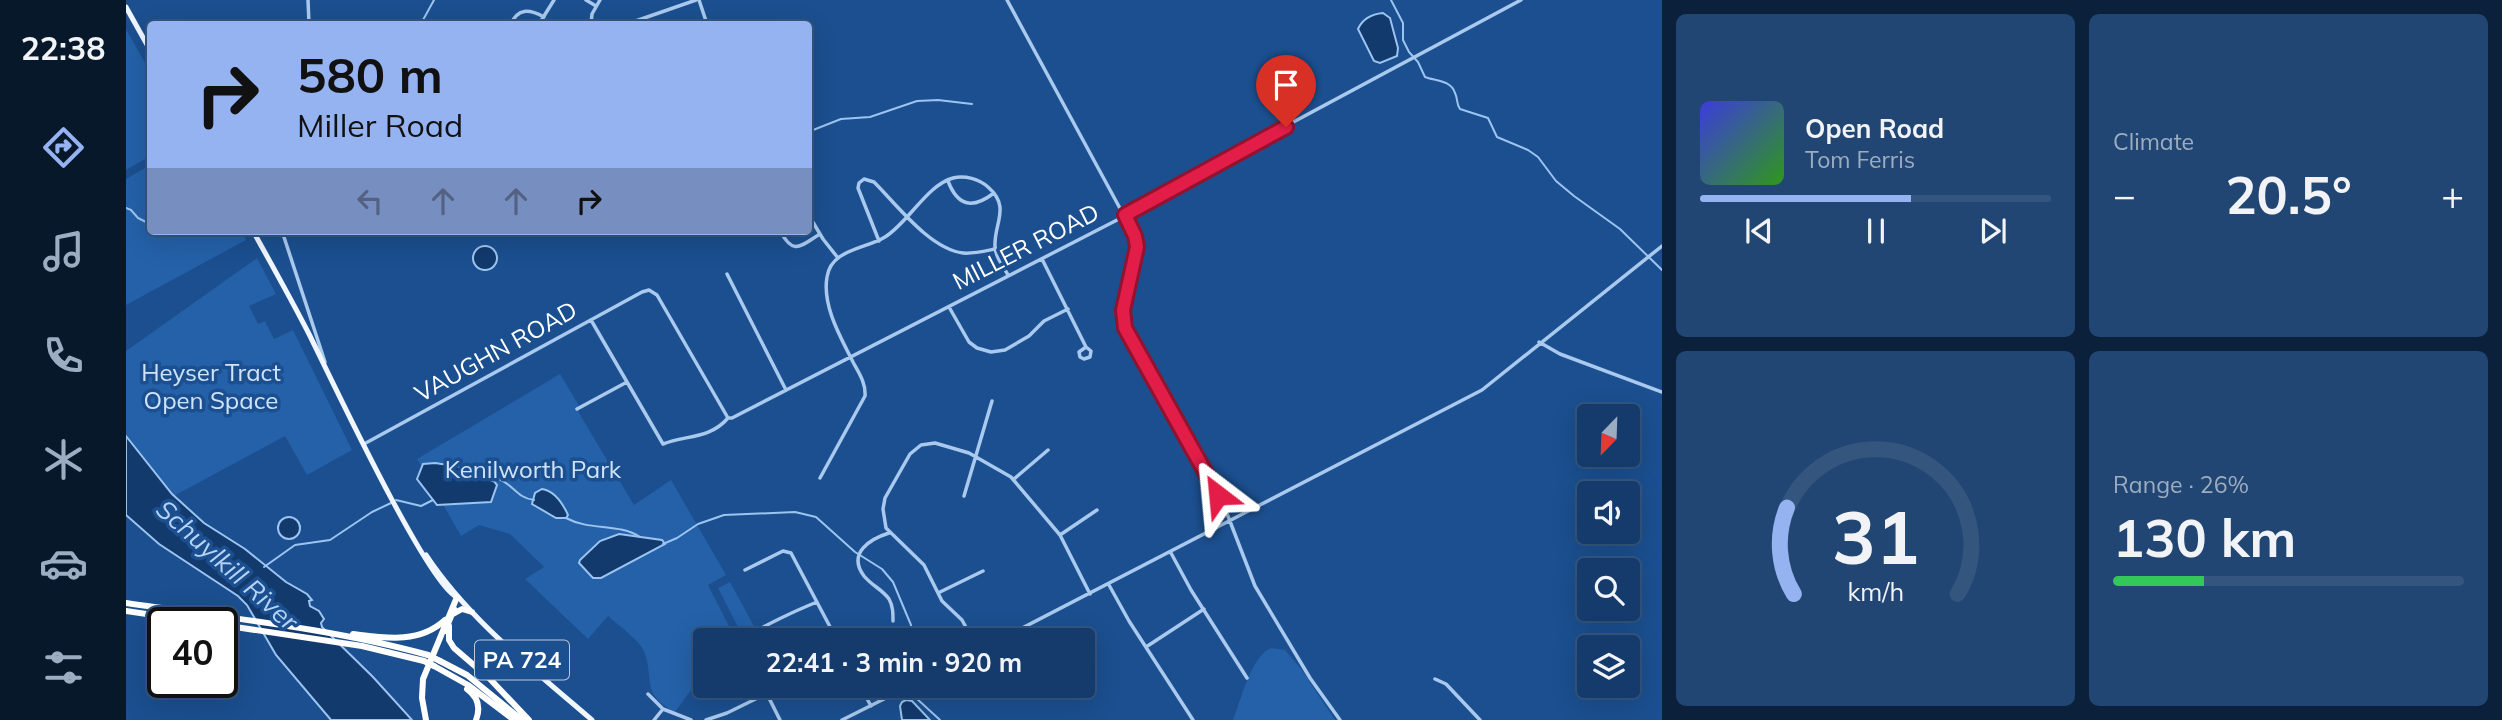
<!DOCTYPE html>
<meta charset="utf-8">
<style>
:root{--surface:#143b6b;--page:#214673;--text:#f1f3f6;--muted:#9dadc1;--line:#33557e;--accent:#95b2f1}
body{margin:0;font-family:Mulish,sans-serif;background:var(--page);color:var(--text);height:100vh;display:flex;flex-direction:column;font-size:26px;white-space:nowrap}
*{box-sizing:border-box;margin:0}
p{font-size:23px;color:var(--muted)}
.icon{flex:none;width:38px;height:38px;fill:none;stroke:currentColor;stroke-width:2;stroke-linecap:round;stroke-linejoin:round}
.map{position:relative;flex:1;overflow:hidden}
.side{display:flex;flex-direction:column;gap:14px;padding:14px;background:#0b203b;width:840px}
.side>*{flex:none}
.guide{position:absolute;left:21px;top:21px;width:665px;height:214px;border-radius:7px;box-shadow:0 7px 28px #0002,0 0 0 2px var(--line);background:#95b2f1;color:#111;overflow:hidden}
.needle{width:46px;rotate:203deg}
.tools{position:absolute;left:1451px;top:404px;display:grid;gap:14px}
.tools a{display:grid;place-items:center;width:63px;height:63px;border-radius:7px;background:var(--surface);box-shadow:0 7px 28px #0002,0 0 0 2px var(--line);font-size:35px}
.speed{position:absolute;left:21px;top:607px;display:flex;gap:14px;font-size:35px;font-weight:700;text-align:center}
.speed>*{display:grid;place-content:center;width:91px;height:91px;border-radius:50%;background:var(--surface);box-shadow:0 7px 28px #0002,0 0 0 2px var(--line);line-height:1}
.speed .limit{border:4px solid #111;border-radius:10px;background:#fff;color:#111}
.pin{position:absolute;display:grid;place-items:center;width:60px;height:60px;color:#fff;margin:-72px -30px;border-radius:50% 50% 50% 0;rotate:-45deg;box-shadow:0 0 7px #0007}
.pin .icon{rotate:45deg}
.me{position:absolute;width:77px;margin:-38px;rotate:331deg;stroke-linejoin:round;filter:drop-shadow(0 0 5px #0008)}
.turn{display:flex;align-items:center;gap:24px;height:147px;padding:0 35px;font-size:32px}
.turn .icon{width:91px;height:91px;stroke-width:2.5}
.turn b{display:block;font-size:49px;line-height:60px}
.lanes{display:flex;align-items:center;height:66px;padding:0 35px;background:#0003;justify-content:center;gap:35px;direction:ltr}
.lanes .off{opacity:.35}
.big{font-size:52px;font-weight:700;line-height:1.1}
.side .card{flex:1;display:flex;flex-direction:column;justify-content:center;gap:10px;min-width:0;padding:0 24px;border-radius:10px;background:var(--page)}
.side .dial{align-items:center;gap:0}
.dial svg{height:182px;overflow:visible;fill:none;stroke:var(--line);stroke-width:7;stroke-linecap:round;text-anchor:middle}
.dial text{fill:var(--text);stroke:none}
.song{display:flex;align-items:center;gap:21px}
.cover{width:84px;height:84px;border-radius:10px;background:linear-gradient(135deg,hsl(240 70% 55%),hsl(110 70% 35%))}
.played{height:7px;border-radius:4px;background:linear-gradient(90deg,var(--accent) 60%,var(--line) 60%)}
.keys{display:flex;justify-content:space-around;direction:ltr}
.heat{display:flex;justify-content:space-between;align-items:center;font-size:38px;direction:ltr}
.charge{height:10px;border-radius:5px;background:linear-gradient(90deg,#34c759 26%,var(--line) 0)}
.side .tiles{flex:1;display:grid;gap:14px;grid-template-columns:repeat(2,1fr)}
.trip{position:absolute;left:567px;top:628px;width:402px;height:70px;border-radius:7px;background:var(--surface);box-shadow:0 7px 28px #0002,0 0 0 2px var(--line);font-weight:700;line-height:70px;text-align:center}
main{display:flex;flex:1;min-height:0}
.tab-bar{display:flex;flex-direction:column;width:126px;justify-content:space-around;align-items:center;background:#08182b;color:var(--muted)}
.tab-bar .icon{width:49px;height:49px}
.tab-bar .selected{color:var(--accent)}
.tab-bar b{font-size:32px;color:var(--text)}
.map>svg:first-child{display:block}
.green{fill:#2461a8}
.water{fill:#123a6d;stroke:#9cc4f0;stroke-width:2}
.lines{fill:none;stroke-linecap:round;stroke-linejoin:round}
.stream{stroke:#9cc4f0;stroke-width:2}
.minor{stroke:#a9c9ee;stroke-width:3.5}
.major{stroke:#f0f6ff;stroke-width:5}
.highway{stroke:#fff;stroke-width:6}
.highway-bridge{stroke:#fff;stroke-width:6}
.route-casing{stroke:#92132f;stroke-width:18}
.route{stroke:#e11d48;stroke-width:12}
.labels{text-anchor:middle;stroke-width:7;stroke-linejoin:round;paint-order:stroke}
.shield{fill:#1b4f8f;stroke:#bbcadd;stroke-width:2}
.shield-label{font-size:23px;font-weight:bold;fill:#fff}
.street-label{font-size:24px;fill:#fff;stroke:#1b4f8f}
.park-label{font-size:24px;fill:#cfe3fa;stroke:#1b4f8f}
.water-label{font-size:26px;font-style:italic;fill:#b5d3f5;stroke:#1b4f8f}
</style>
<main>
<nav class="tab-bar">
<b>22:38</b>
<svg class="icon selected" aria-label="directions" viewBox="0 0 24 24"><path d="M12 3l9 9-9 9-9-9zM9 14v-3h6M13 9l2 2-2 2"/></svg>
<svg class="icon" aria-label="music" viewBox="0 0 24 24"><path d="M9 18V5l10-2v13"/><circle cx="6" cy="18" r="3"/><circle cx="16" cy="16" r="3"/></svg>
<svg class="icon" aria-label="phone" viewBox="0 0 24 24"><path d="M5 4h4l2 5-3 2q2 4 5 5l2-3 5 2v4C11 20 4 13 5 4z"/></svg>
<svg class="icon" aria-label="climate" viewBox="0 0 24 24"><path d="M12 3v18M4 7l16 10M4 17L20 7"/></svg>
<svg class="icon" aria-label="car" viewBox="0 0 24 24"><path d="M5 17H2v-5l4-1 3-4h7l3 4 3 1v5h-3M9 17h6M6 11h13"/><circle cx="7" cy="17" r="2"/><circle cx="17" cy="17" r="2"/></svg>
<svg class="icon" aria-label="filters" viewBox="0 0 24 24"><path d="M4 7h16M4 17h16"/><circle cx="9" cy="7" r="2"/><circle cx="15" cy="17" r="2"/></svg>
</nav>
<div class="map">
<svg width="1536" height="720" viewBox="0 0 1536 720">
<rect width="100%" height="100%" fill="#1b4f8f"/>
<!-- green -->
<path class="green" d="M0,29L24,72V156L0,170Z
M24,165V231H115L120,240L0,305V179Z
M131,258L150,294L123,306L132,324L139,321L148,339L167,330L226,450L181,475L159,436L46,497L0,434V351Z
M434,374L452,404L453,413L508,505L545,480L600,575L582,585L605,630L604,640H579V686H587L573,690H565L549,712C514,693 529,681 518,651C514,641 491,624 482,616L462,639L399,579L418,567L384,534L353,525L335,536L291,459Z
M604,582L629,628L622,631L612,627L592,588Z
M1145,648L1159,650L1175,669L1209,720H1107C1115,700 1125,656 1145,648Z"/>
<!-- water -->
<path class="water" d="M1257,13L1264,18L1272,48L1271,56L1254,63L1248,61L1232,29C1237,18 1246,14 1257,13Z
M347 258a12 12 0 1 1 24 0a12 12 0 1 1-24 0Z
M0,436L46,494L78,523L119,549L160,582L181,594L186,600L183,601L184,606L193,611L198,619L195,623L196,627L247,677L286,720H205L150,655L121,605L112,596L33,544L0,515Z
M309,463C327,466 361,468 371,485L365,502L311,505L291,479L297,464Z
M416,489C429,491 437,504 442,515L440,518H430L406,504L409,493Z
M152 528a11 11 0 1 1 22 0a11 11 0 1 1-22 0Z
M493,534L536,540L539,544L475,578H467L453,563L454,560L474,541Z
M780,700L786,701L804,720H776L774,706L776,702Z"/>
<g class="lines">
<!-- stream -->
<path class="stream" d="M1265,0L1277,23V40L1283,52L1292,62L1299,77C1309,81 1325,80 1329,93C1332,99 1330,103 1334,109L1362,118L1371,137L1402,150L1412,157L1430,181L1448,196L1494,229L1536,270
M288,24L297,20L308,0
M682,132L715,119L744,117L791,101L812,100L846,104
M0,208L5,210L12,218L24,224
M42,231L58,236L72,231
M79,231H83
M366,481L370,478C387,483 390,498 408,500
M270,500L295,506L307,500
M440,518C464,531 493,523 514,537
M537,544L551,538L572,524L598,515L669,512L690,517L729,552L756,569L767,582L785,625L784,640
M138,567L169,545L204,540L246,512L265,503
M777,686L814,720"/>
<!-- minor -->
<path class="minor" d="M182,0L183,24
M460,0L470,6
M573,0L581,24
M881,0L1009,236C1016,263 991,296 999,328L1100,511L1129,586L1184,678L1214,720
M385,24C392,8 403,9 418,17
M413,24L428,0
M465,24L466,14L474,0
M501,24L570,0
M822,181C832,207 847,209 868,193
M682,214L697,239L712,258
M156,231L199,362
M654,231C668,256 674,246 694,234
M753,241L732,188L733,183L738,179L748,182C771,205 804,249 837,253C847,254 859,251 869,249
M916,259L960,347L965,351L964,357L958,359L954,357L953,352L960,347
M601,274L660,390
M823,307L843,342L851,348L865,352L879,350L903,336L918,321L942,309
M465,320L537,444C560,435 584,439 602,418H606L993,219L1102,157L1395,0
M1413,342L1434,354L1536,392
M451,409L501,382
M238,444L516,292L523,290L531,295L602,418
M694,478L739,396C740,383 733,373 727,362C715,338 696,306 701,277C705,249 740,249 759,237C782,223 801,185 827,178C839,175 853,179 862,187C885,207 868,223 869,246C869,256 877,266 882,275
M888,479L922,450
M838,496L866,401
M763,533C744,539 721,553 738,576C745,585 757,590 763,599C767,606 767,613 767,621
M934,535L971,510
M1045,553L1065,590L1121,678
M619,570L657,551L665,553L711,640
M983,585L1003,621L1067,720
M812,593L857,571
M619,640C626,630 676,608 691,602
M847,640L836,620L816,601L798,565L760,528L757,509L759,498L784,454L795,445L809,443L843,453L885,477L934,535L964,594
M873,640L1356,390L1536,246
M1020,647L1078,609
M1309,679L1320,684L1354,720
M637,686L654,720
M734,686L745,706
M522,694L537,709L565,720
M528,720L537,709
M580,720L601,713L656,686
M716,720L784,686"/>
<!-- major -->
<path class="major" d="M0,7L24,50
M127,231C146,265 165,299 183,334C203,374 302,586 331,597
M300,555C343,620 407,669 466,720"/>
<!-- highway -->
<path class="highway" d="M0,603C100,618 204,628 302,655
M0,611L81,623
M327,614L336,609L346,612
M96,625L236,646L298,661
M323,626V640L328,648L364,679L403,720
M319,631L328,609
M227,634C259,638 293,644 319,620
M314,661L341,675L396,720
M308,666L342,685L388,720
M341,689C352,697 355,707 350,720
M300,720L296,698L297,679L331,597"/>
<!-- highway-bridge -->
<path class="highway-bridge" d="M302,655L314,661
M298,661L308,666"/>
</g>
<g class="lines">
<!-- route casing -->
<g class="route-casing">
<path id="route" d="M1092,495L999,328L997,310L1011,247L1009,236L999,215L1160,127"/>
</g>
<!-- route -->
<use href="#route" class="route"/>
</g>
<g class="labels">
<!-- shield labels -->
<rect class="shield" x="349" y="640.5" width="94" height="39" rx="5"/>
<g class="shield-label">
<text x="396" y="668">PA 724</text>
</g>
<!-- street labels -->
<g class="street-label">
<text transform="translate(900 247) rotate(-27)" y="8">MILLER ROAD</text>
<text transform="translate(370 352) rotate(-29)" y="8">VAUGHN ROAD</text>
</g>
<!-- park labels -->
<g class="park-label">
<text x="85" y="381">Heyser Tract<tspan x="85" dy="28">Open Space</tspan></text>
<text x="407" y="478">Kenilworth Park</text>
</g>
<!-- water labels -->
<g class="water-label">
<text transform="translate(101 565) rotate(42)" y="9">Schuylkill River</text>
</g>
</g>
</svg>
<div class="tools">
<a><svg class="needle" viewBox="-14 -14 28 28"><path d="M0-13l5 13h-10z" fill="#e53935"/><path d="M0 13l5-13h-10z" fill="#9dadc1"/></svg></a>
<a><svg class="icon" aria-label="sound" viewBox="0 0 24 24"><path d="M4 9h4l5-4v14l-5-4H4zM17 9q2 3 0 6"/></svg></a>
<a><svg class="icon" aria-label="search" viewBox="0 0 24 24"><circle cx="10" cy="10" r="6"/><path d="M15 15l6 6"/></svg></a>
<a><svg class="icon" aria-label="layers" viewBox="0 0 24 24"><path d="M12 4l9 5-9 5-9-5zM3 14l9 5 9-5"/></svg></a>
</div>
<div class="speed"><div class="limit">40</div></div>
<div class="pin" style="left:1160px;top:127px;background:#d93025"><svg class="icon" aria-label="arrive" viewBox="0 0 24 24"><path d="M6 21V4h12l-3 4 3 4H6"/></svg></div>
<svg class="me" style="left:1092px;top:495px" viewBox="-20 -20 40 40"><path d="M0-17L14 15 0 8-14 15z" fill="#e11d48" stroke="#fff" stroke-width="4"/></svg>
<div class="trip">22:41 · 3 min · 920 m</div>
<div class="guide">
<div class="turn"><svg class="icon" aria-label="right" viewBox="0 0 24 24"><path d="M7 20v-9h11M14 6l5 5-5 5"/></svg><div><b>580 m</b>Miller Road</div></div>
<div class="lanes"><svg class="icon off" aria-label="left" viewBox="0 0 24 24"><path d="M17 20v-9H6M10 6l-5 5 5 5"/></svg><svg class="icon off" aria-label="ahead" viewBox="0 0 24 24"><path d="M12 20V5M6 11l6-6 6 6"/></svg><svg class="icon off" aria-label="ahead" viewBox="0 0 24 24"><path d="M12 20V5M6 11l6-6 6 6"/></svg><svg class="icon" aria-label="right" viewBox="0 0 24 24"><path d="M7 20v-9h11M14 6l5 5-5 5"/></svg></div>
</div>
</div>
<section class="side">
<div class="tiles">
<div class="card">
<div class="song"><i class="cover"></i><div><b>Open Road</b><p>Tom Ferris</p></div></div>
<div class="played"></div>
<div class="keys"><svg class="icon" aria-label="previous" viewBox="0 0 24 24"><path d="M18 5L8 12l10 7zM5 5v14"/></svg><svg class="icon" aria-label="pause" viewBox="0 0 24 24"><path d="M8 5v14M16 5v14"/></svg><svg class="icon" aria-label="next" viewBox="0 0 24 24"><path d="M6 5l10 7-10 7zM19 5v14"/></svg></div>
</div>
<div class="card"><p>Climate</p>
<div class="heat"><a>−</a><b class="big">20.5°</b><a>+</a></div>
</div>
<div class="card dial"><svg viewBox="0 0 100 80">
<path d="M14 69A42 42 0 1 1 86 69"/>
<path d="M14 69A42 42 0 0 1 11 31" stroke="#95b2f1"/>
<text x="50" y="56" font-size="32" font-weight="700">31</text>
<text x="50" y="72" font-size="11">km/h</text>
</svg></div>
<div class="card"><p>Range · 26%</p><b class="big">130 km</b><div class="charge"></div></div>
</div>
</section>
</main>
